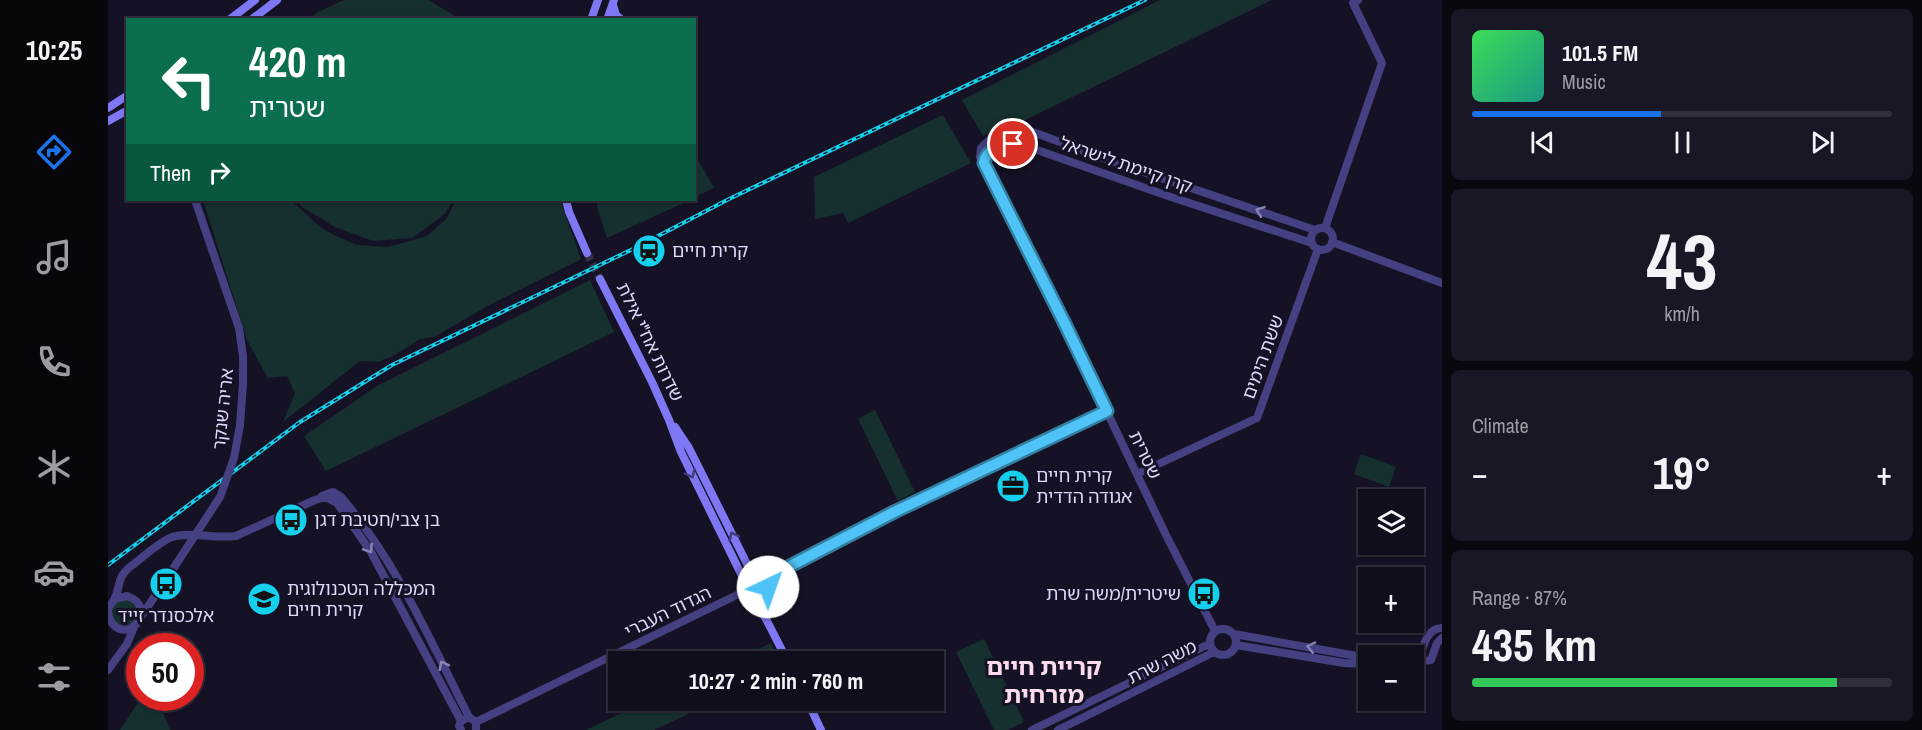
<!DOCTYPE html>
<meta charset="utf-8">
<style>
:root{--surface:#100e1c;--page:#191725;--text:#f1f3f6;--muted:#9c9ca3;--line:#302e3b;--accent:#1a73e8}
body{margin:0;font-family:"Archivo Narrow","Noto Sans Hebrew",sans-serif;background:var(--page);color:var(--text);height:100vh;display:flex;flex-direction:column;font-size:22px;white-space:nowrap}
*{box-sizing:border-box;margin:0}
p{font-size:20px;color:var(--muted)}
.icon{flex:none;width:33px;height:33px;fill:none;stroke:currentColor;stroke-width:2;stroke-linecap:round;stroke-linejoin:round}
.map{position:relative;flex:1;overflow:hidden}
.drawer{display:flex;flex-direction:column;gap:9px;padding:9px;background:#09080f;width:480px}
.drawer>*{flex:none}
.hud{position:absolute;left:18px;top:18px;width:570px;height:183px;border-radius:0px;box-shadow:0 2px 4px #0004,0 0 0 2px var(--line);background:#0b6e4f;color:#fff;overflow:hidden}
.tools{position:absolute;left:1250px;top:489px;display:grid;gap:12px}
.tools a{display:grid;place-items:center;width:66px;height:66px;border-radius:0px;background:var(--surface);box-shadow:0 2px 4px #0004,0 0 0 2px var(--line);font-size:30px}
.speed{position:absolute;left:18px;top:633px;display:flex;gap:12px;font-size:30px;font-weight:700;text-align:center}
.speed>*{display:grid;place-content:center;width:78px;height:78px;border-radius:50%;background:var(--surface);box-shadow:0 2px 4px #0004,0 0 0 2px var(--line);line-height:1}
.speed .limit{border:9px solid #d22;background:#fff;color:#111}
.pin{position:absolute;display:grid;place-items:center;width:51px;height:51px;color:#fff;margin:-26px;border:3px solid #fff;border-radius:50%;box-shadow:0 2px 6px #0007}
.me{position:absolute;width:66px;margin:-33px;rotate:42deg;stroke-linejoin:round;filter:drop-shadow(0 0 4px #0008)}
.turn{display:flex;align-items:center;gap:21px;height:126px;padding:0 24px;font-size:27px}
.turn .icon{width:78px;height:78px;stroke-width:2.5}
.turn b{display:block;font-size:42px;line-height:51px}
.then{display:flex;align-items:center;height:57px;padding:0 24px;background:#0003;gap:12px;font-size:22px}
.big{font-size:45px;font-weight:700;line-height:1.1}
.drawer .tile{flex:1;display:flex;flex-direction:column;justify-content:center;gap:9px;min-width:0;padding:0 21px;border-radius:9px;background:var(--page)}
.drawer .dial{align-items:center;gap:0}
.dial b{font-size:78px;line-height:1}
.song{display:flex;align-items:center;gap:18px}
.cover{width:72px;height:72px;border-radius:9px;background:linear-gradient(135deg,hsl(130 70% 55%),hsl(170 70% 35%))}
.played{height:6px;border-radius:3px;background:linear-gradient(90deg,var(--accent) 45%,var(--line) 45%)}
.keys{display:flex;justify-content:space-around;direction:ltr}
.heat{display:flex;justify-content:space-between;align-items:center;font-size:33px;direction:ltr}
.charge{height:9px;border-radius:4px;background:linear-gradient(90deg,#34c759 87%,var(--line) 0)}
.trip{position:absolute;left:500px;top:651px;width:336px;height:60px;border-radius:0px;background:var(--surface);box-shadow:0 2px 4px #0004,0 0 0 2px var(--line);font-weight:700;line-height:60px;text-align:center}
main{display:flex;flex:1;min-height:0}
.dock{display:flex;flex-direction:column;width:108px;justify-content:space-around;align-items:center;background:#06060b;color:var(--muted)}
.dock .icon{width:42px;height:42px}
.dock .current{color:var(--accent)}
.dock b{font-size:27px;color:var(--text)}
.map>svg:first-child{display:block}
.green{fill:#15302f}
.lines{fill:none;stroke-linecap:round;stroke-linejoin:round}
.secondary-tunnel{stroke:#343046;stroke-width:8;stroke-dasharray:8 4;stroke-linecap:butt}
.tertiary{stroke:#454081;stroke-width:8}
.secondary{stroke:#7f78f4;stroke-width:8}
.rail-casing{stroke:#15d0ec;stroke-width:4}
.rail{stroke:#161226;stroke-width:1.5;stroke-dasharray:4.5;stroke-linecap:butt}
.tertiary-bridge{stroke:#454081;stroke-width:8}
.oneway{stroke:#8a85b8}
.oneway2{stroke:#403b78}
.route-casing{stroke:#337fa1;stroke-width:15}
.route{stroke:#4fc3f7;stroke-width:10}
.labels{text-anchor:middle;stroke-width:6;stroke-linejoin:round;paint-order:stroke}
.street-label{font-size:18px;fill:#dfdafc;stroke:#161226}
.poi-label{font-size:18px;fill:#dfdafc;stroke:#161226;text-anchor:start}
.district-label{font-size:24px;font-weight:bold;fill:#fcdbef;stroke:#161226}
</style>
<main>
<nav class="dock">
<b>10:25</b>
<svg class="icon current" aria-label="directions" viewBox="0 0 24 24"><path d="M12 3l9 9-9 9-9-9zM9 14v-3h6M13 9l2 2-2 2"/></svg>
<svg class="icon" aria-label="music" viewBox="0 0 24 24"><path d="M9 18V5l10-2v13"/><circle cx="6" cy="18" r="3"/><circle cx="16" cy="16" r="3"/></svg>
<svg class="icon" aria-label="phone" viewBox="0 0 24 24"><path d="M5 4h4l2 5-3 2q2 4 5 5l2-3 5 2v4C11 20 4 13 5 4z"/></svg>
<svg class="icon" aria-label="climate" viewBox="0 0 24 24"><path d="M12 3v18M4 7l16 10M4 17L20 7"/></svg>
<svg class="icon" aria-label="car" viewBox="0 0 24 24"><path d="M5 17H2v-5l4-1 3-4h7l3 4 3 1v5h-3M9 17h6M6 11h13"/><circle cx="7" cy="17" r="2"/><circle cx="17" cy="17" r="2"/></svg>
<svg class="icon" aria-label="filters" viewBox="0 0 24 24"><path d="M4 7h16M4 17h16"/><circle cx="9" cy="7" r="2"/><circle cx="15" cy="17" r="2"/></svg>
</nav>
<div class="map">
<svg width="1334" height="730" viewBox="0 0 1334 730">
<rect width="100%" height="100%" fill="#161226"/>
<!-- green -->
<path class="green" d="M236,0H320L344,14L348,19H201L210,12Z
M1052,0H1164L913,122L896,124L875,136L854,100Z
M835,115L863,163L740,223L735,213L707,219L706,177Z
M586,153L606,188L587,197H586Z
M95,200H183L212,227L226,235L249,245L280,247L319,236L339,218L348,200H452L473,259L385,303L326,337L312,339L285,356L270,362L252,361L175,422L187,393L179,376L160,378L139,340Z
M189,200H345L337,214L304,238L265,241L227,227L194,207Z
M490,200H582L499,238L489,207Z
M482,280L506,332L218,471L196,436L269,386Z
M767,410L807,492L790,501L750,419Z
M1253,454L1288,467L1281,487L1246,474Z
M4 613a13 13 0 1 1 26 0a13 13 0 1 1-26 0Z
M876,639L916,722L900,730H886L848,652Z
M663,643L671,661H624Z
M33,698H49L62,730H12Z
M541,700L608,701L546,730H478Z"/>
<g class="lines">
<!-- secondary-tunnel -->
<path class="secondary-tunnel" d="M479,253L492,279"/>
<!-- tertiary -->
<path class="tertiary" d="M876,163C878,148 899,143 912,144L1063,197L1204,243
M87,200L131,328L135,356V383L132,425
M1217,228L1274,63L1245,3L1250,0
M1203 239a11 11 0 1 1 22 0a11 11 0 1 1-22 0Z
M1224,242L1334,283
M1029,474L1149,418L1210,249
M214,496L225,492L233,497C287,559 324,644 361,717
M657,579L786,512L999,411
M7,599L19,596C51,607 21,645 4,623C1,619 0,615 0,610C1,605 5,603 7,598C13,585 8,578 23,566C34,558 51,542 64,537C81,531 109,539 128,536L207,500L217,497L229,503L263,552L353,721
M33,617L67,566
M1102 642a13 13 0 1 1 26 0a13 13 0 1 1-26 0Z
M1107,631L1058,535L956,322L872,157L873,148L883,138L898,130L911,128L925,132L1000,160L1207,230
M1126,634L1260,658
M1128,645L1236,663L1260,664
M1311,661C1315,648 1318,628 1334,628
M1305,662L1323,660L1329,643L1334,638
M0,670L19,644L26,627
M368,722L635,592
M353,730L351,726L353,721L361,717L368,722V730
M924,730L1101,644
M950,730L1106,652"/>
<!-- secondary -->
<path class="secondary" d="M505,5L508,15L513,19
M121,20L147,0
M143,20L169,0
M483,20L490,0
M499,20L506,0
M0,108L20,95
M0,121L20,110
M458,200L461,212L479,253
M492,279L544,382L561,420L573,452L636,580
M567,427L581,448L644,574
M634 587a13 13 0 1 1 26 0a13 13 0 1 1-26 0Z
M645,600L658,619L680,662
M699,700L713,730"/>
<!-- rail casing -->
<g class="rail-casing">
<path id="rail" d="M0,565L192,422L284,365L527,248L621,199L1037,0"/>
</g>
<!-- rail -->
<use href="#rail" class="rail"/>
<!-- tertiary-bridge -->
<path class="tertiary-bridge" d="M67,566L112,497L126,458L132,425"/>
</g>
<!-- one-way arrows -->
<defs><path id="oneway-chevron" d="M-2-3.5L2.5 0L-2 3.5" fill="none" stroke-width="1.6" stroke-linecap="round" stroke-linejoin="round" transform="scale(1.5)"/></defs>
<g class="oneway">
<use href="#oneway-chevron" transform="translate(1152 211) rotate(-160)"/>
<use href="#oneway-chevron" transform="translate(261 549) rotate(57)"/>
<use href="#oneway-chevron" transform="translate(1203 647) rotate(-168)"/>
<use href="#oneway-chevron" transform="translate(335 665) rotate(-117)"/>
</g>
<g class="oneway2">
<use href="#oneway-chevron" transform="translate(583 474) rotate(65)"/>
<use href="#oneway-chevron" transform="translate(625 536) rotate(-116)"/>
</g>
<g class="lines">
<!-- route casing -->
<g class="route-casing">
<path id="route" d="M660,587L657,579L786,512L999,411L956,322L876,163C878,149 893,146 905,144"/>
</g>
<!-- route -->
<use href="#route" class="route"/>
</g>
<!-- icons -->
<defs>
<g id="station-disc" transform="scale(1.725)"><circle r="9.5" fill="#15d0ec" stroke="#161226"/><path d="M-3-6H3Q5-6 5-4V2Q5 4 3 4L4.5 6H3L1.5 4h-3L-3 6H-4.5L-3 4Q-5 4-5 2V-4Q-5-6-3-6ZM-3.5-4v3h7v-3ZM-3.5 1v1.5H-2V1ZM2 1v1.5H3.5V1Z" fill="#111"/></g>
<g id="office-disc" transform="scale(1.725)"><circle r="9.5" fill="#15d0ec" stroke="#161226"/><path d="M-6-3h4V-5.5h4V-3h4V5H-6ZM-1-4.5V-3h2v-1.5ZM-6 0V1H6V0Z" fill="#111"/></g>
<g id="bus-disc" transform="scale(1.725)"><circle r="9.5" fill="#15d0ec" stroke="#161226"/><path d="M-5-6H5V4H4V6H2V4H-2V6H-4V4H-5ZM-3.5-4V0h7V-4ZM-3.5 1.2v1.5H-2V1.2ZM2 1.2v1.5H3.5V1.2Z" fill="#111"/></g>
<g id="university-disc" transform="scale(1.725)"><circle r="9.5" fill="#15d0ec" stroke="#161226"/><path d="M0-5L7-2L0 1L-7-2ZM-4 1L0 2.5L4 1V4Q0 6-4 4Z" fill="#111"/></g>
</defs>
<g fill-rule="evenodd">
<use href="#station-disc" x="541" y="251"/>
<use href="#office-disc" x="905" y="486"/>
<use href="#bus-disc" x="183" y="520"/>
<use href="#bus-disc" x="58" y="584"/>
<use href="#bus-disc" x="1096" y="594"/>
<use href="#university-disc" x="156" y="599"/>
</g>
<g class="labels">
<!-- street labels -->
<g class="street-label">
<text transform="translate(1018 165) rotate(19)" y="6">קרן קיימת לישראל</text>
<text transform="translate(542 342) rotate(64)" y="6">שדרות אח"י אילת</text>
<text transform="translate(1155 357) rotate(-70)" y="6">ששת הימים</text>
<text transform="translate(115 409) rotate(-84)" y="6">אריה שנקר</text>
<text transform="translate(1037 455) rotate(64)" y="6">שטרית</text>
<text transform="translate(560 612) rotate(-26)" y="6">הגדוד העברי</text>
<text transform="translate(1054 662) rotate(-27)" y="6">משה שרת</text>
</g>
<!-- poi labels -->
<g class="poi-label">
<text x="564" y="257">קרית חיים</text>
<text x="928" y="482">קרית חיים<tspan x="928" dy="21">אגודה הדדית</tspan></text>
<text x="206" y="526">בן צבי/חטיבת דגן</text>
<text x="179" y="595">המכללה הטכנולוגית<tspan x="179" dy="21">קרית חיים</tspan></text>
<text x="1073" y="600" text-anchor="end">שיטרית/משה שרת</text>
<text x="58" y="622" text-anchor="middle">אלכסנדר זייד</text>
</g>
<!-- district labels -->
<g class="district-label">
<text x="936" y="675">קריית חיים<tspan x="936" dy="28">מזרחית</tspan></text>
</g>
</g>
</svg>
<div class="tools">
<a><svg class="icon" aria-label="layers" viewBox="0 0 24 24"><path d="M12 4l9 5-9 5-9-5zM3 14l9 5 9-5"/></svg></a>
<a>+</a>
<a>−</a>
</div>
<div class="speed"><div class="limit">50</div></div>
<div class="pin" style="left:905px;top:144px;background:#d93025"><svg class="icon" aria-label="arrive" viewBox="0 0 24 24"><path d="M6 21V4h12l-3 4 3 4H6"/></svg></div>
<svg class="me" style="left:660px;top:587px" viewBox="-20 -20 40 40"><circle r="19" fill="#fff"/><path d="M0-13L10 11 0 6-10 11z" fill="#4fc3f7"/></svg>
<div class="trip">10:27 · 2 min · 760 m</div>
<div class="hud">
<div class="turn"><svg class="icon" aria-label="left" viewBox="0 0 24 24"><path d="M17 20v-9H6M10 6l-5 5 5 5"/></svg><div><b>420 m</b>שטרית</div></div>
<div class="then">Then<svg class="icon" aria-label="right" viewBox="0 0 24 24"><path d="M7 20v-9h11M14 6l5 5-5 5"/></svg></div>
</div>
</div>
<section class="drawer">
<div class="tile">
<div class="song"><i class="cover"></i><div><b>101.5 FM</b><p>Music</p></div></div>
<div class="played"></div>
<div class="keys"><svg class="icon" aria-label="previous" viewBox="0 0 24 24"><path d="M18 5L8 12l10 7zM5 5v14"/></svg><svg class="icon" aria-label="pause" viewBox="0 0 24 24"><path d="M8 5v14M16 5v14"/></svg><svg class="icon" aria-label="next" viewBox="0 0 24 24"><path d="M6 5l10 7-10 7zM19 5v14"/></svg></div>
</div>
<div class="tile dial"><b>43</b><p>km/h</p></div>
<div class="tile"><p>Climate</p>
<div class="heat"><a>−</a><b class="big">19°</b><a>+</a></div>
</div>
<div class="tile"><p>Range · 87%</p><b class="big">435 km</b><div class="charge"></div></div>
</section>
</main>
